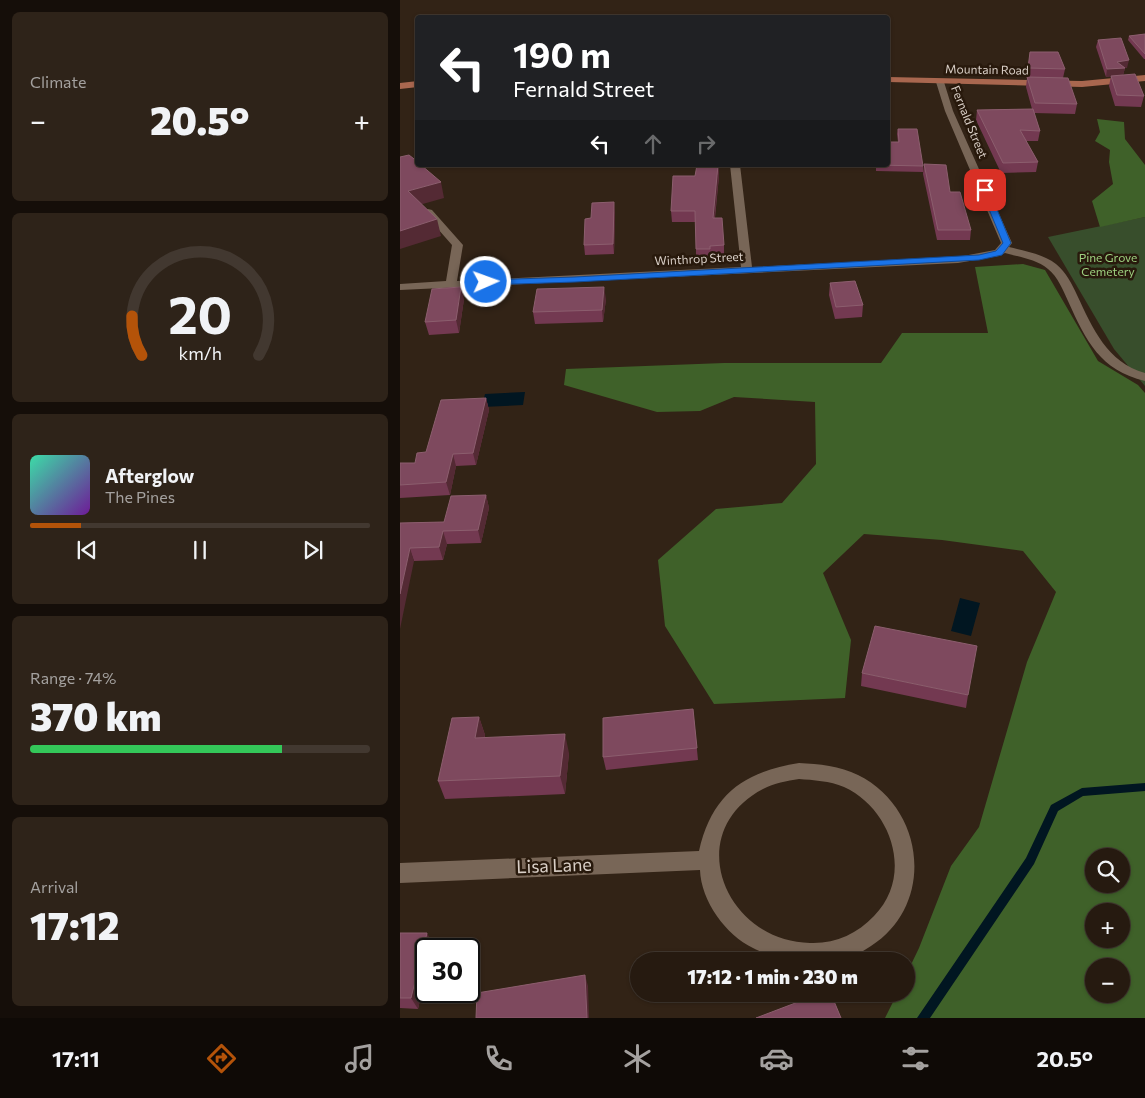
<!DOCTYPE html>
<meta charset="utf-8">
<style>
:root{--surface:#261a10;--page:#2e2319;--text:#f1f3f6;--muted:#a4a19f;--line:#423830;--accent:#b45309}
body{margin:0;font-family:Commissioner,sans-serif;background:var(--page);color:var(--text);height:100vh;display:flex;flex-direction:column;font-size:19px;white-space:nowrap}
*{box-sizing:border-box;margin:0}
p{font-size:16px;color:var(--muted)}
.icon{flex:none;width:28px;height:28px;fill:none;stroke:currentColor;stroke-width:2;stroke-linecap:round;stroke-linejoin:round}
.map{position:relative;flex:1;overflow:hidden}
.side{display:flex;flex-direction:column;gap:12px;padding:12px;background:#150e09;width:400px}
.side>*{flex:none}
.hud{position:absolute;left:15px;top:15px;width:475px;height:152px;border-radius:5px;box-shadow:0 1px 4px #0004,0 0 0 1px var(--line);background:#202124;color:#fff;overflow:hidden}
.buttons{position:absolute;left:685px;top:848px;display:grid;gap:10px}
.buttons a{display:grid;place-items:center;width:45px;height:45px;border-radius:50%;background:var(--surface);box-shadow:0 1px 4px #0004,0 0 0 1px var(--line);font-size:25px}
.speed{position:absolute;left:15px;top:938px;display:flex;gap:10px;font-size:25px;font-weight:700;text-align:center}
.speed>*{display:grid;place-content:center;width:65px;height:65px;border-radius:50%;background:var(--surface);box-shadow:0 1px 4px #0004,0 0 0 1px var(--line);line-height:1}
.speed .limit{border:2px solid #111;border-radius:8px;background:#fff;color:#111}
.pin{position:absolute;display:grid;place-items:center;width:42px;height:42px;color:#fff;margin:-21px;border-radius:10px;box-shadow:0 2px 8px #0006}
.me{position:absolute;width:55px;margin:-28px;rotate:88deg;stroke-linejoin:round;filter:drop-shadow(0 0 4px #0008)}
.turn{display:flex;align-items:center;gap:18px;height:105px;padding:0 15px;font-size:22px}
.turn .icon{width:65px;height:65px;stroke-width:2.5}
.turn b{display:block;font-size:35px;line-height:42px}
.lanes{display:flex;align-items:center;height:48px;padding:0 15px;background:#0003;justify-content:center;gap:25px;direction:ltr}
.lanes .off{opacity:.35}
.big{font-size:38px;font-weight:800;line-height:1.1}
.side .widget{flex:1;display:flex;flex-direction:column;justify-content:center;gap:8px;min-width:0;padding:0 18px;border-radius:8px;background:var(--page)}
.side .dial{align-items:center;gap:0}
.dial svg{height:130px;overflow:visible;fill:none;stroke:var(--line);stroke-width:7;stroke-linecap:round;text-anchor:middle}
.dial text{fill:var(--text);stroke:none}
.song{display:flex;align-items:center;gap:15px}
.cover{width:60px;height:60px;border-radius:8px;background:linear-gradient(135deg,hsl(160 70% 55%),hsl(280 70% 35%))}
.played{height:5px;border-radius:2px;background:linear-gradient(90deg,var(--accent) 15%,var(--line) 15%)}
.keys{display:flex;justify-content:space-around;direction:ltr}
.heat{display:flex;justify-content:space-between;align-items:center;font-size:28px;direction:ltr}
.charge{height:8px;border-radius:4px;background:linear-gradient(90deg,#34c759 74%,var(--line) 0)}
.trip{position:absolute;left:230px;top:952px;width:285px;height:50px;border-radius:25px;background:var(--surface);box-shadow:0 1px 4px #0004,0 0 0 1px var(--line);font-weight:800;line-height:50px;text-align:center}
.menu{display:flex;height:80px;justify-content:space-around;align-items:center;background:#0f0a06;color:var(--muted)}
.menu .icon{width:35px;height:35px}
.menu .current{color:var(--accent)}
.menu b{font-size:22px;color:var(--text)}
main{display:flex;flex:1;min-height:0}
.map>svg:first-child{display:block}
.green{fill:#384e2c}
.forest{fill:#3f6129;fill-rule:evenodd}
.water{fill:#011621}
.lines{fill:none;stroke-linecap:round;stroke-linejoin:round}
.stream{fill:#011621;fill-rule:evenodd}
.minor{fill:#786657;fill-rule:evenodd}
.major{fill:#a9674f;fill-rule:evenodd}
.wall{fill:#733951}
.shaded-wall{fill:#542a34}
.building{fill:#7e495e;stroke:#8c5e6e}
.route{fill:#1a73e8;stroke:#114b97}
.labels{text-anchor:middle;stroke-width:5;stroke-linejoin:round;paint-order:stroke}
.far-street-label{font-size:12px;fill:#d9cfc7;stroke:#28190c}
.far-park-label{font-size:12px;fill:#9ed280;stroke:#28190c}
.near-street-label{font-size:18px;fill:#d9cfc7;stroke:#28190c}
</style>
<main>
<section class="side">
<div class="widget"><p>Climate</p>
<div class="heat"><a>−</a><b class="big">20.5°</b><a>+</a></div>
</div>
<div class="widget dial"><svg viewBox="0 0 100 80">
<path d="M14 69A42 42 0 1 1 86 69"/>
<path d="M14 69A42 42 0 0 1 8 45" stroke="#b45309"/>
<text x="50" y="56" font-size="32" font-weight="700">20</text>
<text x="50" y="72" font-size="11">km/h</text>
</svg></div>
<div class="widget">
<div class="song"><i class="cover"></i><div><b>Afterglow</b><p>The Pines</p></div></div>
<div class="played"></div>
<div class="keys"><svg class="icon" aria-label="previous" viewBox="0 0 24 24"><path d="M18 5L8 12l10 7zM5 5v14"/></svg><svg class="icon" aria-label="pause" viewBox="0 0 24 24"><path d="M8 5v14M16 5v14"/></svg><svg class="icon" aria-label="next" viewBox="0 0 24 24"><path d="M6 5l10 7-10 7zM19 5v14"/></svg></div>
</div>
<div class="widget"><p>Range · 74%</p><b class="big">370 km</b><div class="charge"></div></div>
<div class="widget"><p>Arrival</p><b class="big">17:12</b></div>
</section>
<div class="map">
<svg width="745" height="1018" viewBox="0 0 745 1018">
<rect width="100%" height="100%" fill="#322316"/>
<!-- green -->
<path class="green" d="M745,217V386L714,349L648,237Z"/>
<!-- forest -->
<path class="forest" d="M697,119L724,122L725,139L745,165V217L700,227L692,201L713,184L709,162L710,150L695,141L700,132Z
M623,264L645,270L698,361L738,385L745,393V1018H485L497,994H506V975L519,948L551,866L579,827L627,662L656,592L623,551L542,540L464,534L423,573L451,640L445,698L314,704L265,626L258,560L316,509L382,503L416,464L415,402L334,397L300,411L257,412L164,385L166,369L324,363H481L502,333H588L575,267ZM694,856H721V884H694ZM694,911H721V939H694ZM694,966H721V994H694Z"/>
<!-- water -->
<path class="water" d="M125,392L123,405L82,407L85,394Z
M560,598L580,603L571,636L551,631Z"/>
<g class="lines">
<!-- stream -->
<path class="stream" d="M745,783V791L683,796L658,811L634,864L530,1018H517L626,858L651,805L682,788Z"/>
<!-- minor -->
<path class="minor" d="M540,79L544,82L553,111L612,243L609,247C625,251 643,254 656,264C666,272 672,284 677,295C693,329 707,362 745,373V381C700,370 686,341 668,301C663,290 658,277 648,269C636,259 619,257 605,253L599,256L558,263L0,290V284L46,281L52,245L23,212L28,209L32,210L63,245L57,281L341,267L330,165H340L352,267L558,257L595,250L601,243L545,111L536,82Z
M399,763C419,764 440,766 458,775C525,808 536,904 471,946C462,952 448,960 437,961C430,962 422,961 414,961C386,961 379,961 353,948C326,935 301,901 300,870L0,883V863L299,851C312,794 344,772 399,763ZM399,779C413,780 430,781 444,787C492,809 514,876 474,916C457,934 435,944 410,943C324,941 281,832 363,789C374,783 387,781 399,779Z"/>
<!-- major -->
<path class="major" d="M745,75V81L682,87L488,82V77L682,81Z
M18,81V87L0,89V83Z"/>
</g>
<!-- wall -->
<path class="wall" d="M745,34V59H744L728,40L729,36Z
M698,40L727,68H725L723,75L744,96L741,107L715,106L709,86L711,76L706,77L696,47Z
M630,52L665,69L663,78L677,104L675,114L634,113L640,131L638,141H626L638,162L636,172L601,173L576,120L577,110L632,109L626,87Z
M498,129L523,166V172L476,171V165H488L498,142L497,134Z
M524,164L550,192L571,230L570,240H537L523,174Z
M318,165L319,176L315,218L324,245V257H311L310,261L296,260V222H272L271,211L295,176Z
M215,212L214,254L185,255L184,245L191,218Z
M430,283L463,305L462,317L435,319L429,295Z
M64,299L59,333L29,335L25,322Z
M206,299L203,322L135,324L133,312Z
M86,398L89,410L76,465L56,466L50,495L0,498V463H15Z
M86,495L89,508L81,543L47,544L43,560L14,561L0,523L44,522Z
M462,673L568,695L566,708L461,686Z
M293,709L298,760L206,770L203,757Z
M79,717L85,735V737L169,753L165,794L45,799L38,781Z
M0,933L33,945L26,949V973L18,1009L0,1008Z"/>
<!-- shaded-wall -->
<path class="shaded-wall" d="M729,60L727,68H725L723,75L706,77L707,69L717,62Z
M318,165L319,176L313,230V218Z
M41,182L44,198L12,207L8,191Z
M214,202L215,212L214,254L213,244Z
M37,219L41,236L0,249V231Z
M61,287L64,299L59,333L56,320Z
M204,287L206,299L203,322L202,310Z
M86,398L89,410L76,465L73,453Z
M53,454L56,466L50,495L46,482Z
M86,495L89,508L81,543L78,530Z
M43,531L47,544L43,560L39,547Z
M10,548L14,561L0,629V594Z
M79,717L85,735L81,756L75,738Z
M165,734L169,753L165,794L160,776Z
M27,933L33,945L32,949H26V973L18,1009L11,998Z
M185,975L188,986L189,1018H187Z"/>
<!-- building -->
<path class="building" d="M745,34V54L729,36Z
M721,38L729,60L717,62L725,68L707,69L698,40Z
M630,52H658L665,69L628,68Z
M735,74L744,96L717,95L711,76Z
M627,77L668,78L677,104L635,103Z
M633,109L640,131L620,130L638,162L603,163L577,110Z
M498,129H517L523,166L477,165H488V142H499Z
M9,155L18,162V165H21L41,182L8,191L37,219L0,231V157Z
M524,164L546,165L550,192H560L571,230H538Z
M297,165H318L313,218H322L324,245L310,246V249H296L295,211H271L273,176H295Z
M214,202L213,244L184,245L185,219L191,218L192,203Z
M455,281L463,305L436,307L430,283Z
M61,287L56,320L25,322L32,289Z
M204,287L202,310L133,312L137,289Z
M86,398L73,453L53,454L46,482L0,485V463H15L17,453L26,452L41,400Z
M86,495L78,530L43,531L39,547L10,548L0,594V523L44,522L51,496Z
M475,626L577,646L568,695L462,673Z
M293,709L297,748L203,757V718Z
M79,717L75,738L165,734L160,776L38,781L52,718Z
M0,933H27L11,998H0Z
M185,975L187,1018H76L77,993Z
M419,994H431L441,1018H356Z"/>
<!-- route -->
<path class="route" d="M585,188L589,190L611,243L602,255L579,260L175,282L86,285L82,282L86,280L175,277L579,255L596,251L603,243L581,190Z"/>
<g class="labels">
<!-- far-street labels -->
<g class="far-street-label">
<text transform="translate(587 70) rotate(1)" y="4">Mountain Road</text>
<text transform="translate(569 122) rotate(68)" y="4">Fernald Street</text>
<text transform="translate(299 259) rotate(-3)" y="4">Winthrop Street</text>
</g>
<!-- far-park labels -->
<g class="far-park-label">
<text x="708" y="262">Pine Grove<tspan x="708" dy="14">Cemetery</tspan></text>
</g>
<!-- near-street labels -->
<g class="near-street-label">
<text transform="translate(154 866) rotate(-2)" y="6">Lisa Lane</text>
</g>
</g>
</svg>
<div class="buttons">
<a><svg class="icon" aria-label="search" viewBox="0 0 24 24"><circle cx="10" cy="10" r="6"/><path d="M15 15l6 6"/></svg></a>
<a>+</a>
<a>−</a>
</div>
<div class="speed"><div class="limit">30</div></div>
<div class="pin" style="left:585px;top:190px;background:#d93025"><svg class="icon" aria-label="arrive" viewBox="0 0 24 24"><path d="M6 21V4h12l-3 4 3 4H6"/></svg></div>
<svg class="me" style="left:86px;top:282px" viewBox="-20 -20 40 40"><circle r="17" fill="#1a73e8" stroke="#fff" stroke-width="3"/><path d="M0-11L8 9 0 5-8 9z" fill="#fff"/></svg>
<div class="trip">17:12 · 1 min · 230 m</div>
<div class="hud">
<div class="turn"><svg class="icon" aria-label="left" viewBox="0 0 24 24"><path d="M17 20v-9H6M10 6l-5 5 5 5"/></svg><div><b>190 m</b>Fernald Street</div></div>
<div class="lanes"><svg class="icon" aria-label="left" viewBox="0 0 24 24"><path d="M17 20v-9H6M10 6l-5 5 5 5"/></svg><svg class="icon off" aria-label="ahead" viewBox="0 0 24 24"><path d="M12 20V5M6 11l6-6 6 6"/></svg><svg class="icon off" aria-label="right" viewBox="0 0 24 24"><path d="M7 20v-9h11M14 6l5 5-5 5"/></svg></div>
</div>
</div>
</main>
<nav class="menu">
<b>17:11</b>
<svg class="icon current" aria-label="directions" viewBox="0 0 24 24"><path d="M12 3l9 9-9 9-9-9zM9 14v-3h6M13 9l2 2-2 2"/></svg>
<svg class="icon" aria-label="music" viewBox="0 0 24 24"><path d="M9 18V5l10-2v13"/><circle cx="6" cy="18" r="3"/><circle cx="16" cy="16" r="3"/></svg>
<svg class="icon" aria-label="phone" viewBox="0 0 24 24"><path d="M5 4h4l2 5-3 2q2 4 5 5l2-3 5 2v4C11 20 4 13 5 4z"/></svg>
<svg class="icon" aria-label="climate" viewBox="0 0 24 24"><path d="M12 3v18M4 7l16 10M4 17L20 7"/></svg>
<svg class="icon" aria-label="car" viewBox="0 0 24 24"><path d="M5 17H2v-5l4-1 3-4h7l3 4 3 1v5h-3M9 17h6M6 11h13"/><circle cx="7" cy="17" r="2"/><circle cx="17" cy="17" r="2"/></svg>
<svg class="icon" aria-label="filters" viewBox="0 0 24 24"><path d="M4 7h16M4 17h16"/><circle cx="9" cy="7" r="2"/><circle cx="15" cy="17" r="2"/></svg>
<b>20.5°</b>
</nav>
